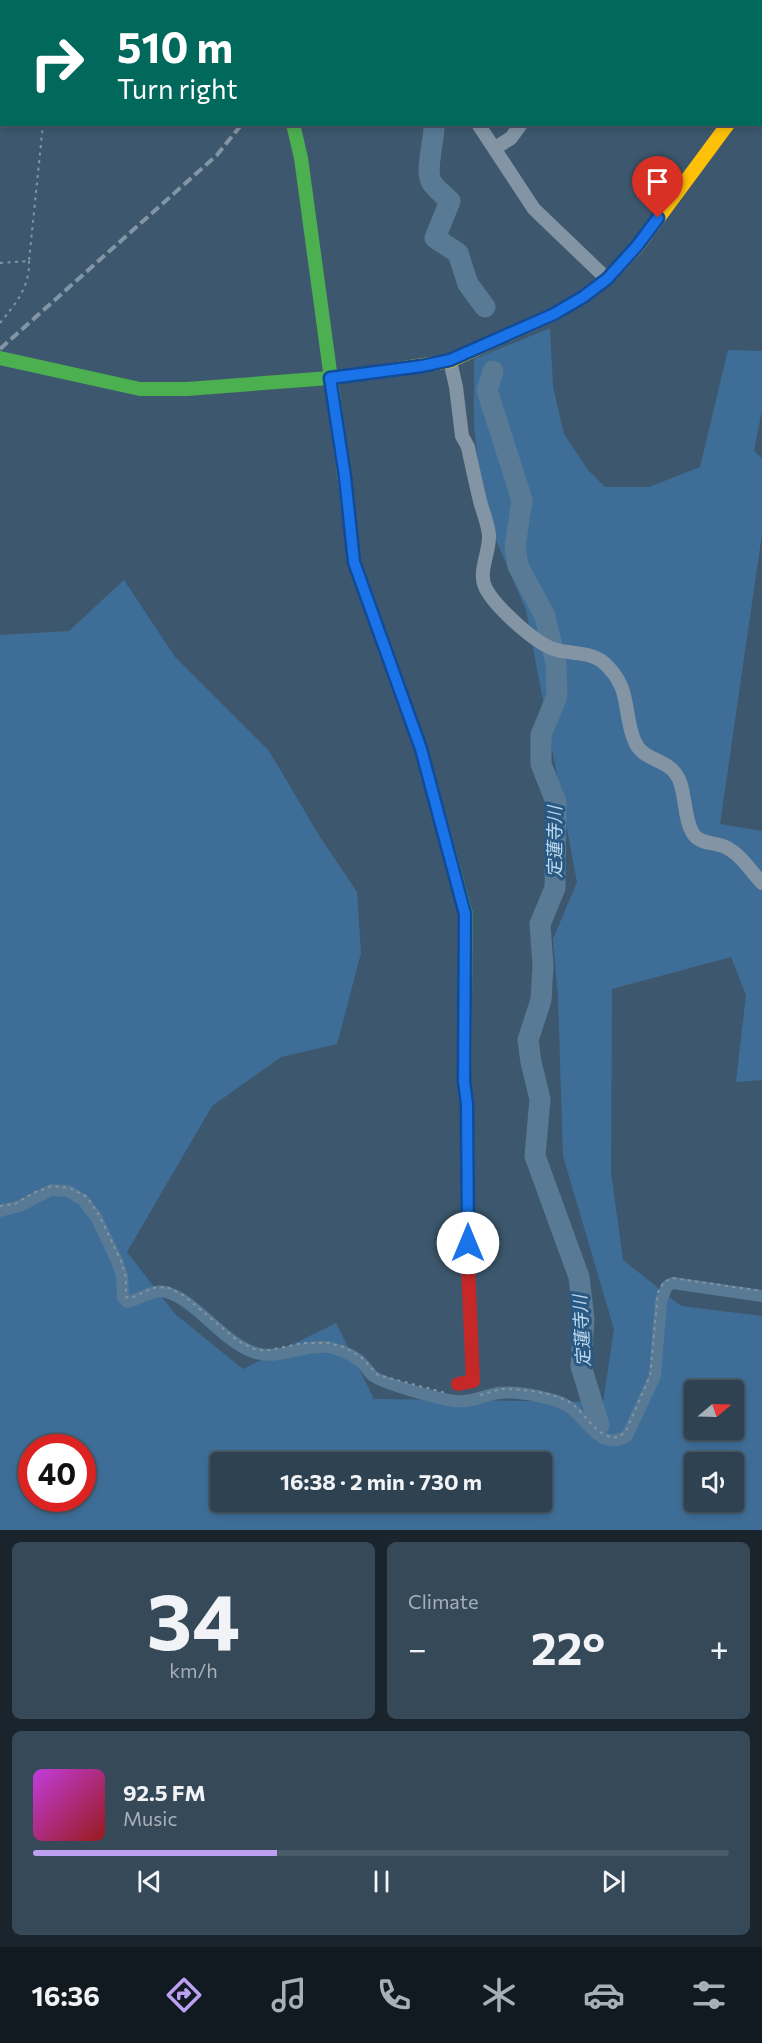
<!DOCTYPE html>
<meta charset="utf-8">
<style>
:root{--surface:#2e4252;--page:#364959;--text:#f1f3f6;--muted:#a7b0b8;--line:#495b69;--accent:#bca0f2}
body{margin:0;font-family:Commissioner,"Noto Sans JP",sans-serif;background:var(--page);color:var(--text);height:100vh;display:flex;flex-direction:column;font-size:22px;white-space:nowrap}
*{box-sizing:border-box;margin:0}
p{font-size:20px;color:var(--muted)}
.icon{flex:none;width:33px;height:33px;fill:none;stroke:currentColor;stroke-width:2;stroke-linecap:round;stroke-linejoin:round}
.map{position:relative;height:1530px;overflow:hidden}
.drawer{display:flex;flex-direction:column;gap:12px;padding:12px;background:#19242d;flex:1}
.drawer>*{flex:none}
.guide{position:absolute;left:0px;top:0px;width:762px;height:126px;box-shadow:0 3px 9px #0003,0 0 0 2px var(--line);background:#00695c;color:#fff;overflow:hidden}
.needle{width:39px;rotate:71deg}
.buttons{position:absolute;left:684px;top:1380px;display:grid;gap:12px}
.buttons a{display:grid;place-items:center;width:60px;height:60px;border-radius:6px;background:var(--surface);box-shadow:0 3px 9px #0003,0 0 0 2px var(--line);font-size:30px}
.speed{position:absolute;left:18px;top:1434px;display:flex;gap:12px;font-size:30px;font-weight:700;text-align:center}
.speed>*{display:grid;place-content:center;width:78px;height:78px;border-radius:50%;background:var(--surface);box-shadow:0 3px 9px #0003,0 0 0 2px var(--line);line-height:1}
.speed .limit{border:9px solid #d22;background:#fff;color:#111}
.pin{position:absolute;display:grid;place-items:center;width:51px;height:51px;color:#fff;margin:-62px -26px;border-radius:50% 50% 50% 0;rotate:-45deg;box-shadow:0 0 6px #0007}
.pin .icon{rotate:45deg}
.me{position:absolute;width:66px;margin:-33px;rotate:0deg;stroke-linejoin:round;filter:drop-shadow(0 0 4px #0008)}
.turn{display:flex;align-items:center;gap:21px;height:126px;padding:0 18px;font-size:27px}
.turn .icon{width:78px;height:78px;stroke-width:2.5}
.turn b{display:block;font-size:42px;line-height:51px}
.big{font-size:45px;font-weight:700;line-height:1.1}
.drawer .tile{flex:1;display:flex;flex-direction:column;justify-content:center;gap:9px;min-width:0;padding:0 21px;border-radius:9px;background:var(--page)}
.drawer .dial{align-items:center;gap:0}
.dial b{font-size:78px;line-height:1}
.song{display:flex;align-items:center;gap:18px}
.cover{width:72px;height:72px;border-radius:9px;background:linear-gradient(135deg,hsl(290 70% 55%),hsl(0 70% 35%))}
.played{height:6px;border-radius:3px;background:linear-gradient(90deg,var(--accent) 35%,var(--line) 35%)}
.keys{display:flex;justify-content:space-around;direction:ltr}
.heat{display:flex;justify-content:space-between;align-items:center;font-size:33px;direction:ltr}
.drawer .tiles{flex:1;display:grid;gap:12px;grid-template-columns:1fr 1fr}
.tile:last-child{grid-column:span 2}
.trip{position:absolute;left:210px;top:1452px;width:342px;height:60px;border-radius:6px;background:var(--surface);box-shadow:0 3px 9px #0003,0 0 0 2px var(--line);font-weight:700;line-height:60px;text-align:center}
.dock{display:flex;height:96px;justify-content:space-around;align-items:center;background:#121a21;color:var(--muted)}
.dock .icon{width:42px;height:42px}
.dock .selected{color:var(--accent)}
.dock b{font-size:27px;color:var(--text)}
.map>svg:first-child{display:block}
.green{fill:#3e6e98;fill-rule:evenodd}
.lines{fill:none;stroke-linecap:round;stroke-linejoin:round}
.canal{stroke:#587a95;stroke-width:12}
.river{stroke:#587a95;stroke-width:21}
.path{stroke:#8394a4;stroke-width:2;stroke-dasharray:3 4.5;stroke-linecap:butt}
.street{stroke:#8394a4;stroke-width:14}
.fast{stroke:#4caf50;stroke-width:14}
.slow{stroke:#ffc107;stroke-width:14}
.jam{stroke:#c62828;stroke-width:14}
.rail{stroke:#8394a4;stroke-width:4;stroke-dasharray:10 4.5;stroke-linecap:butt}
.route-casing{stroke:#114b97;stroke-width:15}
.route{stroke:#1a73e8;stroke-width:10}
.labels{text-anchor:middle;stroke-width:6;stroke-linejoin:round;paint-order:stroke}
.water-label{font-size:18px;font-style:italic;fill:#bdd8ee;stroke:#295982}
</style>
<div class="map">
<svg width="762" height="1530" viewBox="0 0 762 1530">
<rect width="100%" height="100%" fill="#3d586e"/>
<!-- green -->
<path class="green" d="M550,328L553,387L564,434L588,470L605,487H649L700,467L728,350L762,351V410L754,451L762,458V534L720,824L762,831V1080L736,1082L746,995L731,957L612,989L611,1172L623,1260L681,1306L762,1316V1530H0V635L69,631L124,580L175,657L269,751L320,837L357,892L361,953L337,1044L281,1057L212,1106L127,1252L175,1314L243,1369L336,1323L374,1399L603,1402L614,1329L563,1156L558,996L553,939L577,882L526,610L484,512L474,426V359ZM694,1390H734V1430H694ZM32,1448H82V1498H32ZM220,1462H542V1502H220ZM694,1462H734V1502H694Z"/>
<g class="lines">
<!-- canal -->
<path class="canal" d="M0,1211L20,1206L51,1190L68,1191L83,1200L96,1217L117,1261L122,1276L123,1298L127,1302C140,1299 153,1289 166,1292C196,1300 224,1344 256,1353C279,1360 304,1344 328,1347C337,1349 350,1354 357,1359C364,1363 367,1371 373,1376C384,1384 439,1399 455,1401C471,1403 484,1395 499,1393C518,1391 540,1396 557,1401C587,1410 595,1454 627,1436L655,1376L661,1301L667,1286L673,1283L762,1296"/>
<!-- river -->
<path class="river" d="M409,0L410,2
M434,124C435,140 424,171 432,183C437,190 444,195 450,201L435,238L458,253L468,284L485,307
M493,371L487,390L522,500L515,547L518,566L545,616L556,664L557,696L541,735V764L556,802L555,888L540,924L543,966L541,1000L528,1040L531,1062L540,1099L535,1156L579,1277L584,1319L581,1366L599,1425"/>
<!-- path -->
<path class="path" d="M394,0L395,2
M56,2V0
M0,263L29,261L43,124
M0,323C16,303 30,287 29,261
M0,1206L15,1204L33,1193L52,1186L70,1188L87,1197L99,1215L121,1261L126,1278V1297L131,1298L153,1288L167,1287L183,1295L238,1341L254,1349L265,1351L303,1343H328L344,1347L361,1357L378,1375L446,1393
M480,1395C488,1393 496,1390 503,1389C523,1389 560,1393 575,1406C585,1415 594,1430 605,1435C615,1439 619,1438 626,1431L650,1376L658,1292L664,1282L672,1278L762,1291"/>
<!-- street -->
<path class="street" d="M276,0V2
M418,0L419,2
M564,2L565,0
M478,124L534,209L607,279
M495,148L511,138L521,124
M450,361L456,387L462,436L468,447C472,466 476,485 481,505C484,514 488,525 489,535C490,553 477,572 486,589C496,607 536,645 557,650C572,654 592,652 604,663C633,689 622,713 635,742C644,763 671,757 680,782C686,798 684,821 694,835C701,844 713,842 723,846C739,852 750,870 762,883"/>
<!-- fast -->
<path class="fast" d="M760,81L762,79
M293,124L301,158L348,504
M0,358L140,389H187L330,378L384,371
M421,750L466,914L464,1081L467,1104L468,1266"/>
<!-- slow -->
<path class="slow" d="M384,371L450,361L554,314L583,297L607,279L637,247L728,124"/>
<!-- jam -->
<path class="jam" d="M348,504L354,562L421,750
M458,1384L473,1381L468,1266"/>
<!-- rail -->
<path class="rail" d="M307,2L308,0
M0,349L217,155L242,124"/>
</g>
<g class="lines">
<!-- route casing -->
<g class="route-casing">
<path id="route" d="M468,1243L467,1104L464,1081L465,914L421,749L354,562L345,477L330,378L422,366L450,360L554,314L583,297L607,279L637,246L658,218"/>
</g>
<!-- route -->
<use href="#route" class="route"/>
</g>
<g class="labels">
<!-- water labels -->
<g class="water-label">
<text transform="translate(555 842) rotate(-90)" y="6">定蓮寺川</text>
<text transform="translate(582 1331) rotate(-93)" y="6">定蓮寺川</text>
</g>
</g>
</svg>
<div class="buttons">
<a><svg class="needle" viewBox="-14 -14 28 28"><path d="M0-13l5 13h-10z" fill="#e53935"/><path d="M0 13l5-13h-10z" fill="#a7b0b8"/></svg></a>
<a><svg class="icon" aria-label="sound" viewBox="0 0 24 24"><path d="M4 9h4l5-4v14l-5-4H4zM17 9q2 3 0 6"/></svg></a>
</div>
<div class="speed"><div class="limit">40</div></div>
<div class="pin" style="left:658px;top:218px;background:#d93025"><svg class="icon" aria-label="arrive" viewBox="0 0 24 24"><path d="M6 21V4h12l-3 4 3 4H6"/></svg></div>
<svg class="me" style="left:468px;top:1243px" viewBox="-20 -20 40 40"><circle r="19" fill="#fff"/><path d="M0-13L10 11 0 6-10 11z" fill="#1a73e8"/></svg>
<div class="trip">16:38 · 2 min · 730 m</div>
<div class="guide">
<div class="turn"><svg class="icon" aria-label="right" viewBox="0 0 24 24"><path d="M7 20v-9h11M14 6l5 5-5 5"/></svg><div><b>510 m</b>Turn right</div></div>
</div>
</div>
<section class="drawer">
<div class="tiles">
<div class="tile dial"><b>34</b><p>km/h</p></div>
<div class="tile"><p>Climate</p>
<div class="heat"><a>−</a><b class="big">22°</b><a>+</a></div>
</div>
<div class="tile">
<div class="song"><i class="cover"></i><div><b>92.5 FM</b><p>Music</p></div></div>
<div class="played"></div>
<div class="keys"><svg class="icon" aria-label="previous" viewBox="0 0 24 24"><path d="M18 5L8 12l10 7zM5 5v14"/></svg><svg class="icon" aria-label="pause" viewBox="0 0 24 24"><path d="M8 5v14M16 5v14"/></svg><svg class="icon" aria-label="next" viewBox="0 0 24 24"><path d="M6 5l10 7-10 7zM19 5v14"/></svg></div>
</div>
</div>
</section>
<nav class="dock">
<b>16:36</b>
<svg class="icon selected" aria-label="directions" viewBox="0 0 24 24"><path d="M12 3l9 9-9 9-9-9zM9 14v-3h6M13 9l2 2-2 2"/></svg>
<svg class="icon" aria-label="music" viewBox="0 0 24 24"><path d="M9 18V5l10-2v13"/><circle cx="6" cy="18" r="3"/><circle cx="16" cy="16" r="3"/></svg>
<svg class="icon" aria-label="phone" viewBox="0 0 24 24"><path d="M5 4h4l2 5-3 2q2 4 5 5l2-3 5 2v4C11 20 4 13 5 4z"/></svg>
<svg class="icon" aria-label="climate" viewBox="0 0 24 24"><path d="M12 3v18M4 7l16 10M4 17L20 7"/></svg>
<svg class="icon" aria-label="car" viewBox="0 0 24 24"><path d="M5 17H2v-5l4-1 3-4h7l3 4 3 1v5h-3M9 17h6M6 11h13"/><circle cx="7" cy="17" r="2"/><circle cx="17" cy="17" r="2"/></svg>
<svg class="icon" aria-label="filters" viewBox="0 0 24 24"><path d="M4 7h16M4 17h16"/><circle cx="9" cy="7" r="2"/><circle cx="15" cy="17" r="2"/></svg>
</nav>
